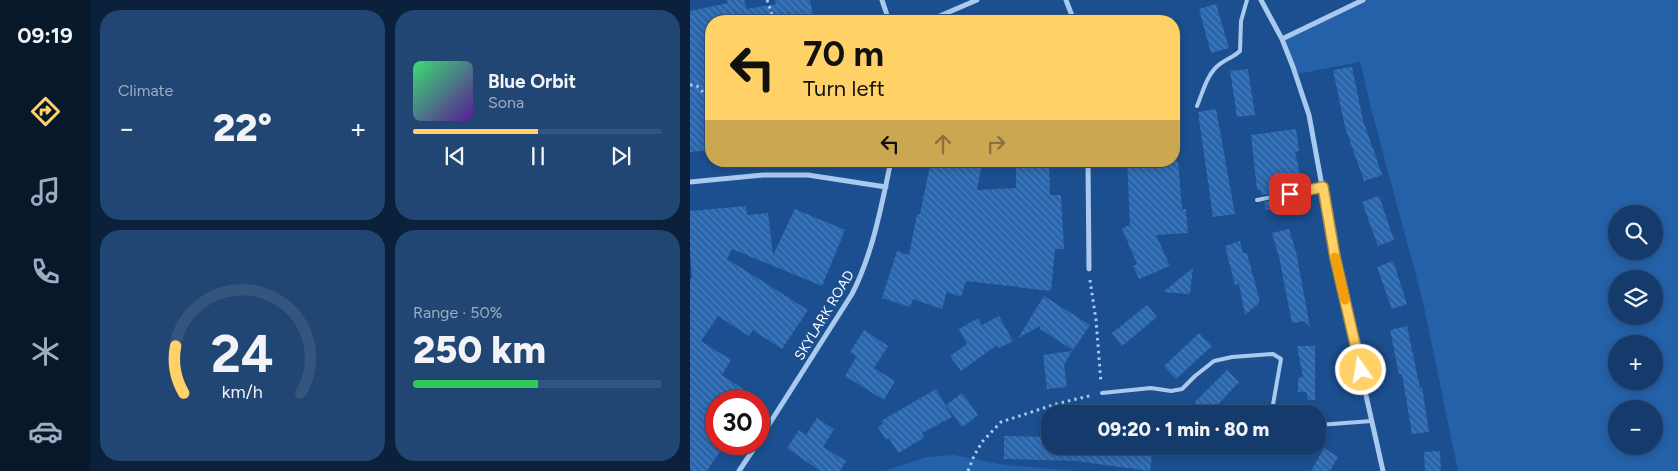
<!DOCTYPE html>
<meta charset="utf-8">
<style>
:root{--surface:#143b6b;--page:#214673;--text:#f1f3f6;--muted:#9dadc1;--line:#33557e;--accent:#ffd166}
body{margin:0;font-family:Figtree,sans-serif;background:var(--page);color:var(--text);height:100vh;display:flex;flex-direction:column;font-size:19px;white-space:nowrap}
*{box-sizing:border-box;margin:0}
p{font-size:16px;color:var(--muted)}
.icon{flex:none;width:28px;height:28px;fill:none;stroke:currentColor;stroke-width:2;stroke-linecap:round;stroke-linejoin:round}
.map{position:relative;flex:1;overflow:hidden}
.sheet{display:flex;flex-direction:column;gap:10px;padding:10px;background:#0b203b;width:600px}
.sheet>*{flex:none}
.guide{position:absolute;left:15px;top:15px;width:475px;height:152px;border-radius:20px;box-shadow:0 2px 8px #0003,0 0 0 1px var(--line);background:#ffd166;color:#111;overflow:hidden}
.controls{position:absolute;left:918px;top:205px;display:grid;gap:10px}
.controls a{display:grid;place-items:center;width:55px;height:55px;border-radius:50%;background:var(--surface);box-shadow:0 2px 8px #0003,0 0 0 1px var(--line);font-size:25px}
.speed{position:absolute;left:15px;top:390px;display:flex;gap:10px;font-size:25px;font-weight:700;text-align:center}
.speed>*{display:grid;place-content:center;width:65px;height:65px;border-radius:50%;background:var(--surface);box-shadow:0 2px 8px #0003,0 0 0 1px var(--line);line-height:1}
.speed .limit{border:8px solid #d22;background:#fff;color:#111}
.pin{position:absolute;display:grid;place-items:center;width:42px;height:42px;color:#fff;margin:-21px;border-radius:10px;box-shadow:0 2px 8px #0006}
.me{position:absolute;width:55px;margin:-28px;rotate:347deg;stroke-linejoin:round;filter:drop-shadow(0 0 4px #0008)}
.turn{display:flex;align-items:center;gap:18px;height:105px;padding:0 15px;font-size:22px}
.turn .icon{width:65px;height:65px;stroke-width:2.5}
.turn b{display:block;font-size:35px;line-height:42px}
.lanes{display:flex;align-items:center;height:48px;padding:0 15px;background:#0003;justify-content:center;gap:25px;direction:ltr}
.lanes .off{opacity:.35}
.big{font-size:38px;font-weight:800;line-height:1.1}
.sheet .card{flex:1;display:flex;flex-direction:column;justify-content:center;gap:8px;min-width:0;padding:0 18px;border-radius:20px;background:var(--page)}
.sheet .dial{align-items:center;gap:0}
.dial svg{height:130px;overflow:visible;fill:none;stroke:var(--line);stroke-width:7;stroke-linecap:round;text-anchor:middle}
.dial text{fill:var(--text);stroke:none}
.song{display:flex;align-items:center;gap:15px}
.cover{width:60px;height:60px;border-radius:8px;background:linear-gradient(135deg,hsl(140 70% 55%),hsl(270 70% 35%))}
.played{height:5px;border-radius:2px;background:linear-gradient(90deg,var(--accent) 50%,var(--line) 50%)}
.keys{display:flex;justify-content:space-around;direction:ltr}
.heat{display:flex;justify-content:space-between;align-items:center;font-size:28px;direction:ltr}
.charge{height:8px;border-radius:4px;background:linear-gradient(90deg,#34c759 50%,var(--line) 0)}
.sheet .tiles{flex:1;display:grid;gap:10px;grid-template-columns:repeat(2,1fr)}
.trip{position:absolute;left:351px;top:405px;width:285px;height:50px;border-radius:20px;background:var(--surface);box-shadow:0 2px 8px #0003,0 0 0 1px var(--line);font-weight:800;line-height:50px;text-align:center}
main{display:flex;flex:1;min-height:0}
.dock{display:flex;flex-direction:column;width:90px;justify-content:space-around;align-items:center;background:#08182b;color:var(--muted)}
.dock .icon{width:35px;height:35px}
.dock .on{color:var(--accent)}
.dock b{font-size:22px;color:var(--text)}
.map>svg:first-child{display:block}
.green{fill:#2461a8;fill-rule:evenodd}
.building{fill:url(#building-back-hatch)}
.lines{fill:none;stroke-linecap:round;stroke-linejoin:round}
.path{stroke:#a9c9ee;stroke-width:3;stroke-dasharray:2.5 4;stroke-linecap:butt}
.lane{stroke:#a9c9ee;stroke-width:4}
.street{stroke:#a9c9ee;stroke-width:5}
.route-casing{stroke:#a68842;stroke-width:12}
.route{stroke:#ffd166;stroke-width:9}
.slow{stroke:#f59e0b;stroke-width:9}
.labels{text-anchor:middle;stroke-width:5;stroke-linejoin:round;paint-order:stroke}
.street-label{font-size:14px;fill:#fff;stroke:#1b4f8f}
</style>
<main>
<nav class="dock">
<b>09:19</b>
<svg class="icon on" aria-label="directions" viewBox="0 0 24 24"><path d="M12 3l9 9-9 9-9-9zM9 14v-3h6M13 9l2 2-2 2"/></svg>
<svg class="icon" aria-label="music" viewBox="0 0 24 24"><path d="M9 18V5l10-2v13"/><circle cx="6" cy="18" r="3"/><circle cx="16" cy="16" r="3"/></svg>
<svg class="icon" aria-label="phone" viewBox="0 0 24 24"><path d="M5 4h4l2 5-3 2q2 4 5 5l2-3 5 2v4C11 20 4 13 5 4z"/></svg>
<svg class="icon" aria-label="climate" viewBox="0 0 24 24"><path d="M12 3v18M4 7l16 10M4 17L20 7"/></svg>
<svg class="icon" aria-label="car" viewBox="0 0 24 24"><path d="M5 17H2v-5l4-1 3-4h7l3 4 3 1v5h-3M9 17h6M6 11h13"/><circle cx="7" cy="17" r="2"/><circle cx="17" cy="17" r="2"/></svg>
</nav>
<section class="sheet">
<div class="tiles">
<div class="card"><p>Climate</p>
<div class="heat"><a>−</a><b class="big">22°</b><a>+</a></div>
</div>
<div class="card">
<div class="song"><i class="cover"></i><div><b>Blue Orbit</b><p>Sona</p></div></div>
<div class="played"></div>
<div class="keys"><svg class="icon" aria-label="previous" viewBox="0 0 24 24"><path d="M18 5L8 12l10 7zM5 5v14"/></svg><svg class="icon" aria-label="pause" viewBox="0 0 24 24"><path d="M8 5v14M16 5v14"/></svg><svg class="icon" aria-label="next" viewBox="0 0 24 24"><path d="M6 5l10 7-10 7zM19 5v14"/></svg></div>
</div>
<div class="card dial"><svg viewBox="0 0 100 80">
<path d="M14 69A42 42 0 1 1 86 69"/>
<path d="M14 69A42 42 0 0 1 9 40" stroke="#ffd166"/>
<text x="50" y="56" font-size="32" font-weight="700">24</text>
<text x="50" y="72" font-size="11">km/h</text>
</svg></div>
<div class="card"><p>Range · 50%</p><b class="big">250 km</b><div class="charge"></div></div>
</div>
</section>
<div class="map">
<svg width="988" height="471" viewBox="0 0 988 471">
<defs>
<pattern id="building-back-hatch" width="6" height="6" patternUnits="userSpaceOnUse" patternTransform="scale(1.25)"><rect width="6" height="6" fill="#2a66ad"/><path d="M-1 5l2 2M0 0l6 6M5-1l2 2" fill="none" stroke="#4a7db9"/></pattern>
</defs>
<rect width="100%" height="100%" fill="#1b4f8f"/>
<!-- green -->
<path class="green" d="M676,0H988V471H768L733,302L682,112L670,62L608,74L593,39ZM926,214H964V251H926ZM926,279H964V316H926ZM926,344H964V381H926ZM926,409H964V446H926Z
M264,455L315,465L387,471H194L237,457Z"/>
<!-- building -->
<path class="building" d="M37,0H54L57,9L86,4L85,0H120L124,21H107L106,17L79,21H21V150L0,152V11L38,3Z
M526,4L539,48L521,53L509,9Z
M662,67L673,120L692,175L674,181L655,127L643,70Z
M558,69L565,115L547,117L540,71Z
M526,109L545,214L523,217L508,112Z
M606,129L609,151L605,152L613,187L572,195L570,190H567L561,135Z
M241,161H282L292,163L287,190L326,188V161H359L360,195H371L374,249H365L361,291L276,281L271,297L257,292L252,309L223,299L220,307L192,298L207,251L219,255L227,214H230Z
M437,161H488L492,209H496L498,233L466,235L480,266L449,279L443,266L447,264L432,228L440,225Z
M615,194L617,204L576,210L574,202Z
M689,196L704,240L688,246L672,202Z
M56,206L57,215L78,213L83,255L105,209L155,230L132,286L42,249L37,259L118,310L92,349L63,330L59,336L28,316L11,341L41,360L32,375L71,401H26V449L30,451L17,471H0V281L2,277L0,252V211Z
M599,229L606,252L620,327L614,321L602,323L589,257L582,233Z
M550,241L553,253H557L570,302L555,315L549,284L545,285L535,246Z
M703,261L717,304L702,309L687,267Z
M503,268L500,294L473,292Z
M354,296L400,325L383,350L350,329V326L328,338Z
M457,305L467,317L432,346L422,333Z
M309,316L323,341L309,348L307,345L271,371L260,356L277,344L269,329L288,318L292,325Z
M717,326L730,388L732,387L739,432L722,434L712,374H709L700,330Z
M174,330L198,346L184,368L205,381L194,400L155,376L167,356L160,352Z
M509,333L522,346L486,379L474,366Z
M607,346H625V400H618L616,392H608V378L613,377Z
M382,351L374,365L377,387L357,389L353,355Z
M537,370L549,382L519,414H517L505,402Z
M246,389L262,417L232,433L234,438L208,453L199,438L196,440L188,427L193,424L191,421Z
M272,393L288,415L272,427L256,405Z
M127,418L144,429L133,447L156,461L150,471H130L97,448L109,430L116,435Z
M314,436L360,437V446H449L463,448L460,471L386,461L314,459Z
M634,448L648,457L640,471H621Z
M750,451L751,471H735L734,452Z"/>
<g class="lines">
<!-- path -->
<path class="path" d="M77,0L84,21
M0,85L7,86L14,93L21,92
M400,280L406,320L411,383
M278,471L284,456L292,442L311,422L366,404L403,395"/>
<!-- lane -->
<path class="lane" d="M507,106C513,92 517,73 530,64C536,59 544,57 550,51L551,21L557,0
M567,200L633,187
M412,393L461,388L481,391L492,389L505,376L524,361L542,357L583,354L591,359L582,410L584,414
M628,425L682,421"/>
<!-- street -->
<path class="street" d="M192,0L199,21
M376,0L384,21
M571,0L592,39L603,67L619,115L645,257L693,471
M238,21L287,0
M592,39L673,0
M398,161L399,269
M0,182L73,175H118L196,187
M69,440L162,294C183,253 191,207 201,161
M49,471L67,444"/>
</g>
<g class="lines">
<!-- route casing -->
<g class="route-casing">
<path id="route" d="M600,194L633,187L645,257L671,370"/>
</g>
<!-- route -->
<use href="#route" class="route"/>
<!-- slow -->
<path class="slow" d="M645,257L655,300"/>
</g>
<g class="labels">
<!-- street labels -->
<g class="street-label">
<text transform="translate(134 315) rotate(-59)" y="5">SKYLARK ROAD</text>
</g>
</g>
</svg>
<div class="controls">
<a><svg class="icon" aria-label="search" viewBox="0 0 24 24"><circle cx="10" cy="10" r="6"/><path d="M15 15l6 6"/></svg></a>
<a><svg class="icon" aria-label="layers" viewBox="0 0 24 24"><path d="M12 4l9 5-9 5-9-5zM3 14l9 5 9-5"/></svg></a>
<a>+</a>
<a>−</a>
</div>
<div class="speed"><div class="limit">30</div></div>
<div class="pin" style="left:600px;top:194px;background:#d93025"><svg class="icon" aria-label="arrive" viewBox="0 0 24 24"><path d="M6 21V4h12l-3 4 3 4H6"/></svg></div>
<svg class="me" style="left:671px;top:370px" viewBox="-20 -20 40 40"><circle r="17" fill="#ffd166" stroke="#fff" stroke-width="3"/><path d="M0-11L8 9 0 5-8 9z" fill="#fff"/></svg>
<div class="trip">09:20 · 1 min · 80 m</div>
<div class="guide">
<div class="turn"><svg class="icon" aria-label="left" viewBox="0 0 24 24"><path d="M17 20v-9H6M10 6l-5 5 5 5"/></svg><div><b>70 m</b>Turn left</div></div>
<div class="lanes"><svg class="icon" aria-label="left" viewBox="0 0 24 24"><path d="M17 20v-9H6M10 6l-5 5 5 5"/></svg><svg class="icon off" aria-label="ahead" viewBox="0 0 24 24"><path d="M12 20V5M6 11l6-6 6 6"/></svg><svg class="icon off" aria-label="right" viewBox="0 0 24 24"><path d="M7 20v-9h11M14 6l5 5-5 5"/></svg></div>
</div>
</div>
</main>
